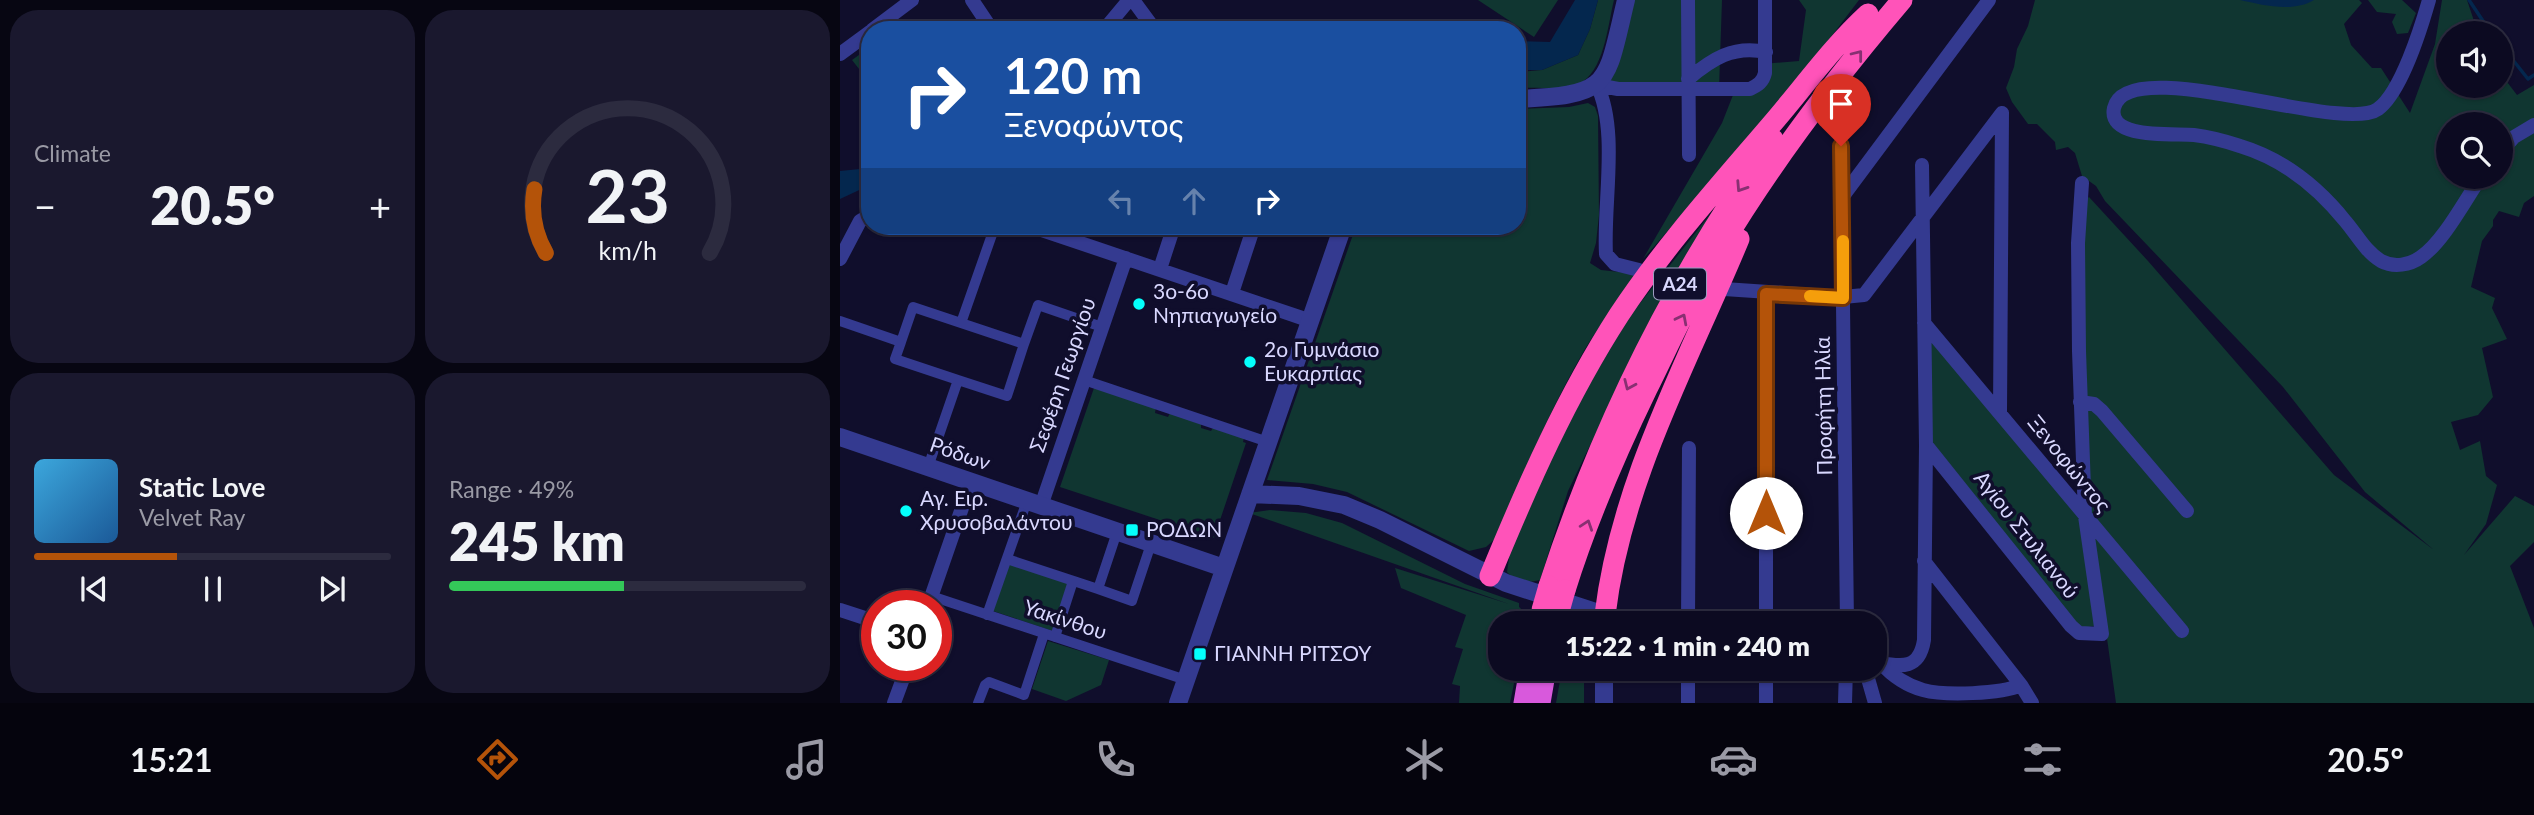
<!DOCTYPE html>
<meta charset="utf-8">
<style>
:root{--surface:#0c0a21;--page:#1a182e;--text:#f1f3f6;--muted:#9a9aa5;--line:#2c2b3f;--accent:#b45309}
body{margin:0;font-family:Lato,sans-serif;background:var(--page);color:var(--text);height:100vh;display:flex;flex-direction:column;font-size:26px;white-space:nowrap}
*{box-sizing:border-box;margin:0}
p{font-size:23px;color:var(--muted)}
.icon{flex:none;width:38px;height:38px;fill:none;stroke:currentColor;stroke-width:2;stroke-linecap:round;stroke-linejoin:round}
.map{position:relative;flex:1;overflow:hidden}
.panel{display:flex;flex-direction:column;gap:10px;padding:10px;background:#070612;width:840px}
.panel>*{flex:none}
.guide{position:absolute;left:21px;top:21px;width:665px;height:214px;border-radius:28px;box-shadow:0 2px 5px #0004,0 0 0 2px var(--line);background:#1a4fa0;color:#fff;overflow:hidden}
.tools{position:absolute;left:1596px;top:21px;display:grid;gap:14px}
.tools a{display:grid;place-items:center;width:77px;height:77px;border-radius:50%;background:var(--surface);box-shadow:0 2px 5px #0004,0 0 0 2px var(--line);font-size:35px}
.speed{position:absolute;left:21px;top:590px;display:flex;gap:14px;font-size:35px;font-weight:700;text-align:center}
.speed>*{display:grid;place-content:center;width:91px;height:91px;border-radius:50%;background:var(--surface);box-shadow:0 2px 5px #0004,0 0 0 2px var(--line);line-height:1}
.speed .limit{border:10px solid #d22;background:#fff;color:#111}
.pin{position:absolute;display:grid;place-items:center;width:60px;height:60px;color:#fff;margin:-72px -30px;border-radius:50% 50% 50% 0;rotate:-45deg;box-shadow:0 0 7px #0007}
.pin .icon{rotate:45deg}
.me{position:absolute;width:77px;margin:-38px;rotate:0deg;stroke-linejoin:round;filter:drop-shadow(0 0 5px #0008)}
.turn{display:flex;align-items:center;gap:24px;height:147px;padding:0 28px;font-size:32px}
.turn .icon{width:91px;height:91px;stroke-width:2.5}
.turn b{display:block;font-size:49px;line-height:60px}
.lanes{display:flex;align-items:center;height:66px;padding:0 28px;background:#0003;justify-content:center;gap:35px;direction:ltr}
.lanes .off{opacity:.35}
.big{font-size:52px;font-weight:800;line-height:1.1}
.panel .widget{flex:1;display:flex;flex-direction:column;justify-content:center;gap:10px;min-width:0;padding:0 24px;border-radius:28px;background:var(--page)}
.panel .dial{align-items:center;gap:0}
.dial svg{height:182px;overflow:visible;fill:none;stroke:var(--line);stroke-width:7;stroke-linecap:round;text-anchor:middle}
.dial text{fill:var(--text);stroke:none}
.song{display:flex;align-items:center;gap:21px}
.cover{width:84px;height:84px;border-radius:10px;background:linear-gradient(135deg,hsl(200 70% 55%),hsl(210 70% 35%))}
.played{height:7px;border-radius:4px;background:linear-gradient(90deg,var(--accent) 40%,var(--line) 40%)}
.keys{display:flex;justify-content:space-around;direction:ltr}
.heat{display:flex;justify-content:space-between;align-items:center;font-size:38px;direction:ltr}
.charge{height:10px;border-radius:5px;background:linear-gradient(90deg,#34c759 49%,var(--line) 0)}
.panel .tiles{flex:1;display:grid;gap:10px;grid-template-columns:repeat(2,1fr)}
.trip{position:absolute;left:648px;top:611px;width:399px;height:70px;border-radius:28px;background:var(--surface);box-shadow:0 2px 5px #0004,0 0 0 2px var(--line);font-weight:800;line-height:70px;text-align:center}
.tabs{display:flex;height:112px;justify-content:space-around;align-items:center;background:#05040d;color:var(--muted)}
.tabs .icon{width:49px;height:49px}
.tabs .active{color:var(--accent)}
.tabs b{font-size:32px;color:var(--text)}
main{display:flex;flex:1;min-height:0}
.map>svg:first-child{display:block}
.green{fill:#103631;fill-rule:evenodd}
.water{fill:#04274e}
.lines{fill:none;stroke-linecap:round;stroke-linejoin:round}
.stream{stroke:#04274e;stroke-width:3.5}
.minor-tunnel{stroke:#2e2c4c;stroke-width:14;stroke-dasharray:14 7;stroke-linecap:butt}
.pedestrian{stroke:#343a90;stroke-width:10}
.minor{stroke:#343a90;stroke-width:14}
.tertiary{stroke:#343a90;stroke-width:18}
.trunk{stroke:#d859dc;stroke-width:19}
.motorway{stroke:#ff53b9;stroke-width:21}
.motorway-bridge{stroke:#ff53b9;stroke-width:21}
.oneway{stroke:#883072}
.route-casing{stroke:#753606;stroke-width:18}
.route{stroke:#b45309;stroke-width:12}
.slow{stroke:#f59e0b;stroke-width:12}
.poi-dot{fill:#04fffc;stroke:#100e2c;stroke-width:2.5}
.labels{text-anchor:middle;stroke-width:7;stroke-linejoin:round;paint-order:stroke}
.shield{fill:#100e2c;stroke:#9d9bc0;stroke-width:2}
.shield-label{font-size:19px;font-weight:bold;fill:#d9d8ff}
.poi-label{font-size:21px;fill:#d9d8ff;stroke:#100e2c;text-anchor:start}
.street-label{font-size:21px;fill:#d9d8ff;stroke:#100e2c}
</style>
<main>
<section class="panel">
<div class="tiles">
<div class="widget"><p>Climate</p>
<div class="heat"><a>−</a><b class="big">20.5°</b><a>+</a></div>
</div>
<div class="widget dial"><svg viewBox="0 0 100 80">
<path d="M14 69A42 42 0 1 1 86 69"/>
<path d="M14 69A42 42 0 0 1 9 41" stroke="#b45309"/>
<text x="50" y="56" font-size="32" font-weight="700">23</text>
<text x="50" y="72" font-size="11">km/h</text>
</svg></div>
<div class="widget">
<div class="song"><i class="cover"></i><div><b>Static Love</b><p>Velvet Ray</p></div></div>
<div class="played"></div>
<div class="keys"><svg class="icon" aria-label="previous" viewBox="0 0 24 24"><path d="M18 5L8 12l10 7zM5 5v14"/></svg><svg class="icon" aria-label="pause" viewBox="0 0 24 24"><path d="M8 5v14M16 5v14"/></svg><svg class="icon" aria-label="next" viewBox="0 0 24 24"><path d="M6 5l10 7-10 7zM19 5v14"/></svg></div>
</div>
<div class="widget"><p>Range · 49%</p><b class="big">245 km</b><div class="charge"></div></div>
</div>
</section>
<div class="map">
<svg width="1694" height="703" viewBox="0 0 1694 703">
<rect width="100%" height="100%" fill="#100e2c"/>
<!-- green -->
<path class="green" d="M638,0H718L694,37Z
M758,0H774C768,24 764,74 738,84C721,91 696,87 677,88V72L702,70L738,55L750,29Z
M783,0H882L879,89L764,83Z
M959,0H1019L943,100L803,259L882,123L893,95L912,89L922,64L959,61L966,10Z
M1195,0H1519L1522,3L1504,24L1511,45L1532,68H1541L1570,113L1595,44L1602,0H1627L1638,33H1608V86H1661V74L1677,95L1694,85V196L1684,203L1679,217L1659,211L1653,220V226L1642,241L1631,287L1655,298L1652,308L1667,339L1642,348L1653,397L1638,415L1611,422L1620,450L1640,441L1646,476L1657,485L1646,524L1624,555L1675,496L1694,506V542L1670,566L1694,628V703H1276L1265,624L1237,629L1091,443L1090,339L1251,529L1244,380L1243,201L1249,197L1308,261L1494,475L1594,550L1525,492L1443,387L1265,201L1256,186L1242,176L1235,153L1228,147L1216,150L1215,142L1197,124H1188L1172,102L1166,88L1174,67L1177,49L1188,26ZM1608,124H1661V177H1608Z
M1528,0H1562L1576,13L1568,33L1557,34L1552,22L1556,14L1537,12Z
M30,47V83L12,60Z
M748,103L755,107L758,116L759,215L756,243L750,263L761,270L797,274C781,299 761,322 745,349C710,409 683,474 656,538L646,547L629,551L507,492L473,484L427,480L516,226H677V109L729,107Z
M886,194L794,354L728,491L700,580C686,583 677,584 667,572L671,545L712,446L790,316Z
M255,385L316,406L315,413L328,417L330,413L361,424V428L371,431L373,428L404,438L403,442L406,443L374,538L220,487Z
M430,510L466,513L502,523L625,584L679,603V607L688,615L687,623H660V668L677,669L670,703H619L620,686L612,684L623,649L615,647L626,615L561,588L555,568L669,604L409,513Z
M169,564L228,583L213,631L153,611Z
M208,641L269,660L261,685L226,701L192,689Z
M722,669H744V703H716Z"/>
<!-- water -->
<path class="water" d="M735,0H758L750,29L738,55L702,70H677V41L710,42Z
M1400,0H1474C1452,13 1423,5 1400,0Z
M423,22L486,23L558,30H353Z
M30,168V185L0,199V171Z"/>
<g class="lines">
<!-- stream -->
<path class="stream" d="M1629,0L1651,33
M1661,45L1688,79L1694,75"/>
<!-- minor-tunnel -->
<path class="minor-tunnel" d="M803,271L852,282"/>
<!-- pedestrian -->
<path class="pedestrian" d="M0,321L61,342L55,359L118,380L88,467
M121,323L155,226
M61,342L73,307L184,344L198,305L262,327
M118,380L167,396L184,344
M244,380L428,442
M167,559L258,589L277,532
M258,589L292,601L311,544
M91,596L346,680
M147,615L187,501
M215,637L233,581
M138,703L145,685L149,682L184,695L204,634"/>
<!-- minor -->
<path class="minor" d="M132,0L152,30
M293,0L315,30
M848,0L849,155
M1589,0C1581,28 1561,92 1538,109C1502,135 1287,51 1274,108C1267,140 1335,133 1354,135C1370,137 1385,141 1400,146C1443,159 1478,187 1506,222C1517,235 1526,252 1541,261C1554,268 1570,265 1581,257C1604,241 1625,200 1641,177
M32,30L72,0
M264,30L289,0
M0,54L30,32
M848,79C872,59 893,45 926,52
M757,85L778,89H910C918,85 923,82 925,73V0
M757,85C779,131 763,203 766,254L775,264L799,270
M1001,146L1007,623
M1661,152L1674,137L1694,125
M1003,196L1149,0
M190,226L471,321
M0,259L20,221L30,215
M320,269L334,226
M884,289L1003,297L1024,295L1162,113
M392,293L414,226
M1084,323L1342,631
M1240,402L1254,404L1262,411L1347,511
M1160,412L1162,113
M1086,445L1231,626L1239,633L1262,634L1245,516L1239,351L1238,243L1242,183
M201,506L286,258
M1084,561L1181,685
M88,606L131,482
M0,610L37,622
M848,623L849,448
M926,623V294
M1034,662C1059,666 1079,672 1084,640L1086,445L1082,165
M1042,664C1052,676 1068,686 1083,690C1105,696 1161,694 1181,685L1192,703
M926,668V703
M1025,668L1035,703
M54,703L68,665
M848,703V668
M1005,703L1006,668"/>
<!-- tertiary -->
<path class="tertiary" d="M677,99C772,95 765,87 786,0
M0,437L384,568
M410,494L459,496L504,505L540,520L666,583L765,615L764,623
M338,703L503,226
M764,703V668"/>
<!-- trunk -->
<path class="trunk" d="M683,703L689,668
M701,703L707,668"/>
<!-- motorway -->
<path class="motorway" d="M650,576C687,486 726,397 779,315C824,247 878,187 931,125C963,88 992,47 1028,14
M709,586C761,426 836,276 933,139
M725,590C747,520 775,455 807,389C824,355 840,319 859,285C914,185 988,87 1062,0
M765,615C781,481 848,362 899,239"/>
<!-- motorway-bridge -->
<path class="motorway-bridge" d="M702,610L709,586
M718,615L725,590"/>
</g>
<!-- one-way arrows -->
<defs><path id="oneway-chevron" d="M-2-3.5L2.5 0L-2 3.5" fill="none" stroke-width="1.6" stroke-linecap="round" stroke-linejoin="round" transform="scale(1.75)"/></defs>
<g class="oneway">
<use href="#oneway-chevron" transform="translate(1018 55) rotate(-52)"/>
<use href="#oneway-chevron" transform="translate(901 187) rotate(123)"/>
<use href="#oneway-chevron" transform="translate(842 319) rotate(-63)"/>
<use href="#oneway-chevron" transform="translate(789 385) rotate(114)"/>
<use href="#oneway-chevron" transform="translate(747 525) rotate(-71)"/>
</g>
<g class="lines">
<!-- route casing -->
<g class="route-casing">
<path id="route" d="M926,513V294L1003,298L1001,146"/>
</g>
<!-- route -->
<use href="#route" class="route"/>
<!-- slow -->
<path class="slow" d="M970,296L1003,298V241"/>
</g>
<!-- markers -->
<g class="poi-dot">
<circle cx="299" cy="304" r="7"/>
<circle cx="410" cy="362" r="7"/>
<circle cx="66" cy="511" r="7"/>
<rect x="285" y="523" width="14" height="14" rx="3.5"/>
<rect x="353" y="647" width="14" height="14" rx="3.5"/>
</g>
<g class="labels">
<!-- shield labels -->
<rect class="shield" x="814" y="268.5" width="52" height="31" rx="5"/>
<g class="shield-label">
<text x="840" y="291">Α24</text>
</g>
<!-- poi labels -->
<g class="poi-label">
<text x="313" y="299">3ο-6ο<tspan x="313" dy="24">Νηπιαγωγείο</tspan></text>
<text x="424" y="357">2ο Γυμνάσιο<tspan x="424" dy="24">Ευκαρπίας</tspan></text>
<text x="80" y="506">Αγ. Ειρ.<tspan x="80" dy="24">Χρυσοβαλάντου</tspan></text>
<text x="306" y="537">ΡΟΔΩΝ</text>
<text x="374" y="661">ΓΙΑΝΝΗ ΡΙΤΣΟΥ</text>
</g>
<!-- street labels -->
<g class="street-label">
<text transform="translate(223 375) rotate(-71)" y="7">Σεφέρη Γεωργίου</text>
<text transform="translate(984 406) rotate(-91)" y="7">Προφήτη Ηλία</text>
<text transform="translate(120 454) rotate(19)" y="7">Ρόδων</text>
<text transform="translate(1229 464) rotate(51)" y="7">Ξενοφώντος</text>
<text transform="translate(1186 535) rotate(52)" y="7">Αγίου Στυλιανού</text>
<text transform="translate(225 620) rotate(18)" y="7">Υακίνθου</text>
</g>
</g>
</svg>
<div class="tools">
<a><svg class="icon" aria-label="sound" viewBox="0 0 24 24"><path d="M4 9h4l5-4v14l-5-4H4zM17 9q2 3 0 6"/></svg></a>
<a><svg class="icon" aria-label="search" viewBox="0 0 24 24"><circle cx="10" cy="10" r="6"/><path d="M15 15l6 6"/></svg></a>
</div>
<div class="speed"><div class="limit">30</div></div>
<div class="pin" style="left:1001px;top:146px;background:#d93025"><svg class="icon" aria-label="arrive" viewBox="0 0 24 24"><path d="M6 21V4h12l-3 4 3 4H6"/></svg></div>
<svg class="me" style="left:926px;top:513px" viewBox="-20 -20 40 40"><circle r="19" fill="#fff"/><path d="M0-13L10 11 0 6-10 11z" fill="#b45309"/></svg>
<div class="trip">15:22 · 1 min · 240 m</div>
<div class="guide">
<div class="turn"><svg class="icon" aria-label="right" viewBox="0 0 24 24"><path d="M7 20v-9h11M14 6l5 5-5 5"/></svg><div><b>120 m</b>Ξενοφώντος</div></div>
<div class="lanes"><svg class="icon off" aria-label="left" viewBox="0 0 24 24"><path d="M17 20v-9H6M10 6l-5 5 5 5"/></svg><svg class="icon off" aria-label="ahead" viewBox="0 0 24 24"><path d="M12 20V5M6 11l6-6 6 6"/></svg><svg class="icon" aria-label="right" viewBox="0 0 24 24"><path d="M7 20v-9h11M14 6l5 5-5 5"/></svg></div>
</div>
</div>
</main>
<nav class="tabs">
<b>15:21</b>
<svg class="icon active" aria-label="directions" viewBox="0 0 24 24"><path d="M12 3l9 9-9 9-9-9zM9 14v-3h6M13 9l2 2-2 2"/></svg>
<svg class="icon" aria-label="music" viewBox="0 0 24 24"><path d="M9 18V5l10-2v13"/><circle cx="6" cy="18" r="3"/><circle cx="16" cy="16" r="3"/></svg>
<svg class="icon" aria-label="phone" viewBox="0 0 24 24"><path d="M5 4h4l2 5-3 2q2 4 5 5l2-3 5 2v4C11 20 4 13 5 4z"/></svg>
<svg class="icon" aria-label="climate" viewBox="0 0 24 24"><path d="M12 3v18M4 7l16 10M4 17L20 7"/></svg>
<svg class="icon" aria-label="car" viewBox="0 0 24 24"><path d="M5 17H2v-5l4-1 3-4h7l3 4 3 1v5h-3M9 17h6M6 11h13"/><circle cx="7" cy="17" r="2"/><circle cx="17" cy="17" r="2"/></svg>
<svg class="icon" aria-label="filters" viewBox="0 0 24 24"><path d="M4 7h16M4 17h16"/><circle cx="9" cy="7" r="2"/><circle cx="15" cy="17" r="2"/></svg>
<b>20.5°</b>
</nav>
